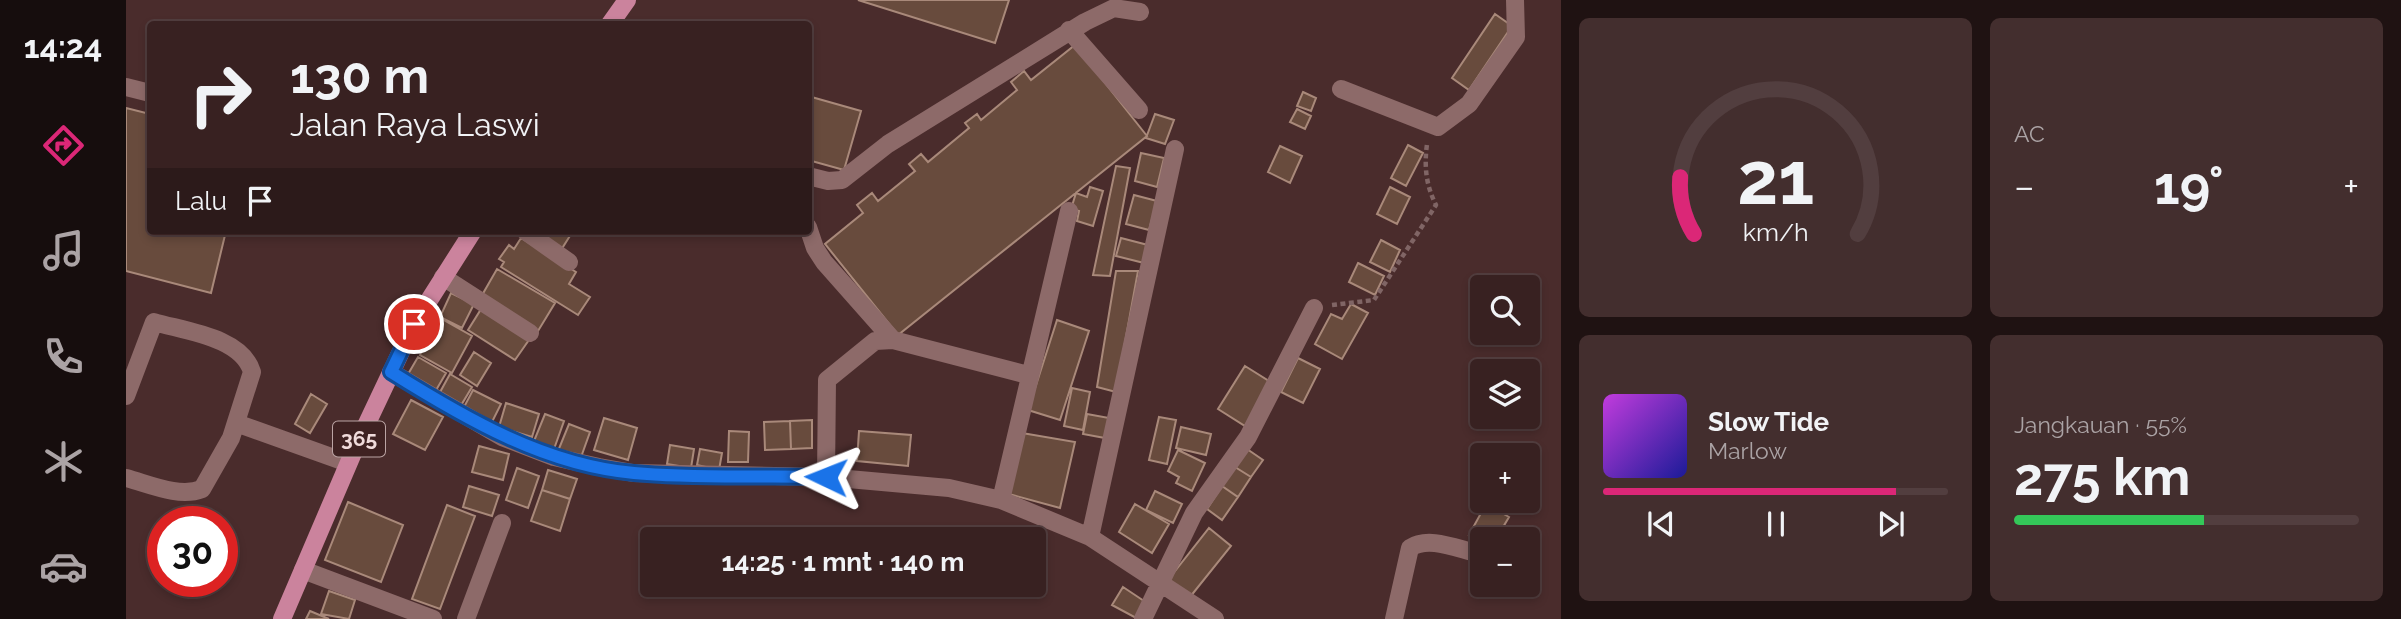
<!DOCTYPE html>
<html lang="id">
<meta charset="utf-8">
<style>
:root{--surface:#382121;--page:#432e2e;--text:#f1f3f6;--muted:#aba3a5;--line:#523e3f;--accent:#db2777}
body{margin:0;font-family:Raleway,sans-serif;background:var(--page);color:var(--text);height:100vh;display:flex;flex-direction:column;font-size:26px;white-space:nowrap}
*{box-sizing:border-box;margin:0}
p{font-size:23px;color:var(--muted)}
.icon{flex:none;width:38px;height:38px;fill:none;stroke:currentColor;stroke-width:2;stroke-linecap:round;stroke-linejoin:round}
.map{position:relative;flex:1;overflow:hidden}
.details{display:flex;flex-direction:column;gap:18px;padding:18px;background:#1f1212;width:840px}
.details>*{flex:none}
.top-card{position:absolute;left:21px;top:21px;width:665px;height:214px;border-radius:7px;box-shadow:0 4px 10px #0003,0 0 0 2px var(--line);background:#382121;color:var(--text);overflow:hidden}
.tools{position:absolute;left:1344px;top:275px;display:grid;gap:14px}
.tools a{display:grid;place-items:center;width:70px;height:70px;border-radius:7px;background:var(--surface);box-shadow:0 4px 10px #0003,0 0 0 2px var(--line);font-size:35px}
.speed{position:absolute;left:21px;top:506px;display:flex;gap:14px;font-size:35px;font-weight:700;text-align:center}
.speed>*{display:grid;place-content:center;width:91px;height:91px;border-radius:50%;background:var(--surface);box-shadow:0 4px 10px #0003,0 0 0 2px var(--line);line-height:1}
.speed .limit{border:10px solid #d22;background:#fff;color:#111}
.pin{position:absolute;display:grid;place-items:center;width:60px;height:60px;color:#fff;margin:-30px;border:4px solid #fff;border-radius:50%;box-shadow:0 2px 7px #0007}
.me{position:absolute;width:77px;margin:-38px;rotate:272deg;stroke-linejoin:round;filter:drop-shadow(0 0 5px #0008)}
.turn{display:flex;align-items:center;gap:24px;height:147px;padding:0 28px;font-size:32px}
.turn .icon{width:91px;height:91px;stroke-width:2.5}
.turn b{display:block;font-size:49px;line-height:60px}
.then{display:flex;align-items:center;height:66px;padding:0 28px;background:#0003;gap:14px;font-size:26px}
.big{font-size:52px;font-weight:700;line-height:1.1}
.details .card{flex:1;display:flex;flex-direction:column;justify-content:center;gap:10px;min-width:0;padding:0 24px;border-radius:10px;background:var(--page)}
.details .dial{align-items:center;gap:0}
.dial svg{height:182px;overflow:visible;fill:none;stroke:var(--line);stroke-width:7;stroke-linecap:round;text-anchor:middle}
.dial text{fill:var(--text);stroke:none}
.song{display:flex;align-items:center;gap:21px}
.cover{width:84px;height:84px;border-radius:10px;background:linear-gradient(135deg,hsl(290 70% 55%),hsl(240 70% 35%))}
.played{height:7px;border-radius:4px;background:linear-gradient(90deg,var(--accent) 85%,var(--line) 85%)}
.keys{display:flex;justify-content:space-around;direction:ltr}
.heat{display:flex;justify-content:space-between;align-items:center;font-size:38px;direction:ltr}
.charge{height:10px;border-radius:5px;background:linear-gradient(90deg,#34c759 55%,var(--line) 0)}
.details .tiles{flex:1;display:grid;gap:18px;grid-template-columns:repeat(2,1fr)}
.trip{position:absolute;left:514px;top:527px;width:406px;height:70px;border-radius:7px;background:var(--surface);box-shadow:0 4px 10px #0003,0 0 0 2px var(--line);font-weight:700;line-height:70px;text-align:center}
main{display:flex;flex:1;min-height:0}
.dock{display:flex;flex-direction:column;width:126px;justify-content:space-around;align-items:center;background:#160d0d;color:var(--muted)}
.dock .icon{width:49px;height:49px}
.dock .active{color:var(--accent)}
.dock b{font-size:32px;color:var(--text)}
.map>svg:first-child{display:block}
.building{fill:#684b3d;stroke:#a9897a;stroke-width:2}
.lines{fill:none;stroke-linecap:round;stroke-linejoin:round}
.path{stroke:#806565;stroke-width:4.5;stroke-dasharray:5 3.5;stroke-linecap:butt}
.minor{stroke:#8d6a69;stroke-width:18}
.major{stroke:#cb839d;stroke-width:18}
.route-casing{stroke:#114b97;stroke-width:18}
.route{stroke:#1a73e8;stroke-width:12}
.labels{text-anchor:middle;stroke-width:7;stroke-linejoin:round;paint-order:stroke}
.shield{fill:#3f2222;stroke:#bba4a4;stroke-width:2}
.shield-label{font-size:21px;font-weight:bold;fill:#f0dbdb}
</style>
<main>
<nav class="dock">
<b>14:24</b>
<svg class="icon active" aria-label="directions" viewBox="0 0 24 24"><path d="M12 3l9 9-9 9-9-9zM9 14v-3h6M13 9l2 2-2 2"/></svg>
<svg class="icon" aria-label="music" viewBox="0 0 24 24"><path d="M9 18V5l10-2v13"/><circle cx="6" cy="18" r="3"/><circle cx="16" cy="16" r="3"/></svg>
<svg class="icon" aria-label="phone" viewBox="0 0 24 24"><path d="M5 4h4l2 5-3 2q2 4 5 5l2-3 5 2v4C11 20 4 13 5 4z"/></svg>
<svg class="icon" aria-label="climate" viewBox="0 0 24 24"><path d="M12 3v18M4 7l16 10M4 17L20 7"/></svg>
<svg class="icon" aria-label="car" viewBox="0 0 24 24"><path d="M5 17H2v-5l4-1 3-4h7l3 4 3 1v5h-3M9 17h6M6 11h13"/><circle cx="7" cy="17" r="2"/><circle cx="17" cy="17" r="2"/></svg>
</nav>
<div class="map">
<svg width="1435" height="619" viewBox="0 0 1435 619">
<rect width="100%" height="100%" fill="#4a2c2c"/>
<!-- building -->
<path class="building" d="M732,0H883L869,43Z
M1369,14L1386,26L1343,90L1326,78Z
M949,45L1021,136L772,335L699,244L737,213L731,205L746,193L752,201L789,171L783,164L795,154L802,162L843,128L839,123L851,114L855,120L891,90L885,82L898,71L905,80Z
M1177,92L1190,98L1185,111L1171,106Z
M682,96L735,111L718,170L682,160Z
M0,108L24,114V231H100L85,293L0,271Z
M1171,109L1185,116L1179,129L1164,122Z
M1029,114L1048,120L1039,144L1020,138Z
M1282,145L1297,153L1280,186L1265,178Z
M1154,146L1176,156L1164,183L1142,172Z
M1015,153L1038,158L1031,187L1009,181Z
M990,166L1004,168L984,276L967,275Z
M964,187L977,191L967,226L951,221L953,211L945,209L950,193L961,197Z
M1264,187L1284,197L1271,224L1251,214Z
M1008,195L1031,201L1023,230L1000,224Z
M405,231H447L435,250Z
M395,238L450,272L443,284L464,297L452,315L375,267L378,262L373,259L383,245L388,249Z
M995,238L1022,245L1018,263L990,256Z
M1255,240L1274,250L1264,272L1244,262Z
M1232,263L1258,276L1249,295L1223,282Z
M371,269L429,303L412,331L355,297Z
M990,271H1012L990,392L971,387Z
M325,293L348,304L336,328L314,317Z
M1225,304L1242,313L1216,359L1189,344L1205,314L1216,319Z
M357,306L405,337L389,360L342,330Z
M314,318L346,336L326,373L294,355Z
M931,320L963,331L934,420L902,410Z
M348,352L365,363L351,386L334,375Z
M292,357L320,373L309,392L281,376Z
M1172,358L1194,369L1177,403L1155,392Z
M1119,366L1146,383L1119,426L1092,409Z
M324,374L346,387L334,407L313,394Z
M946,388L964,392L957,430L938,426Z
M347,390L375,404L366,422L338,407Z
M185,394L201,404L184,433L169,424Z
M285,400L317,417L299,450L267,434Z
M380,403L413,414L406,437L373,427Z
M419,414L438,421L428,449L408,441Z
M961,414L983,418L979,438L957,434Z
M1033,417L1050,420L1041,464L1023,460Z
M478,418L511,428L502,460L468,450Z
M686,420V448L665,449L664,421Z
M664,421L665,449L639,450L638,422Z
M443,424L464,432L454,460L432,451Z
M1055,427L1085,434L1080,455L1050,448Z
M603,431L623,432L622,462H602Z
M733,431L785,435L782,466L731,461Z
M896,433L949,442L934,508L883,494Z
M544,445L568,449L565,468L541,464Z
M353,446L383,454L377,480L346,472Z
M574,449L596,453L593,470L571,465Z
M1121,449L1137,460L1125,477L1109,467Z
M1052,450L1079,463L1066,491L1050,483L1053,477L1042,471Z
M1109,467L1125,477L1112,497L1096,486Z
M391,468L413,476L402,508L380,500Z
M422,470L451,479L444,499L416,490Z
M343,486L373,495L366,516L337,507Z
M1096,486L1112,497L1096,520L1081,509Z
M416,490L444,499L434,531L405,521Z
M1029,491L1056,504L1047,523L1020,510Z
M222,502L277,525L255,582L199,560Z
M1009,504L1043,524L1026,553L993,532Z
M1360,504L1383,517L1370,539H1356V542L1343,535Z
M321,505L349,516L314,609L286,599Z
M1083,528L1105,546L1064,597L1042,580Z
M997,587L1021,603L1012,619L986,605Z
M203,591L229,600L223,619L195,614Z
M184,611L203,619H180Z"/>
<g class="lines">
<!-- path -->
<path class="path" d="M1206,305L1248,300L1310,205C1300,185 1298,167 1301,144"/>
<!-- minor -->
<path class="minor" d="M943,30L1013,110
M0,87L24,93
M1215,89L1312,127L1343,104L1390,37L1389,0
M682,176L702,181L716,180L762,144L959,22L988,8L1014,12
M682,227L689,248L698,262L767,340L902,375
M399,231L443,262
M317,277L404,333
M265,372L376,437L428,457L473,467L507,473L700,477L823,488L875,500L943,211
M0,396L28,322C58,331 116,337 126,372L105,438L76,489C53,498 23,484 0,478
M110,423L222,463
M700,477L701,380L749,341L767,340
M875,500L964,537L1089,619
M964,537L1049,149
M177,570L307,619
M340,619L376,523
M1017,619L1068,513L1122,437L1188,308
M1268,619L1284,548C1302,536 1329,548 1350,553"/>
<!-- major -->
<path class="major" d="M484,24L501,0
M156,619L227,453L288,324L347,231"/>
</g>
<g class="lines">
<!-- route casing -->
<g class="route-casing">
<path id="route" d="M288,324L265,372C340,419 419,465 508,473C572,479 637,475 700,477"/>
</g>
<!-- route -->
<use href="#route" class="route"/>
</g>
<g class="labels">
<!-- shield labels -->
<rect class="shield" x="207" y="421.5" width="52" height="35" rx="5"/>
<g class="shield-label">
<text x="233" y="446">365</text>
</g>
</g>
</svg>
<div class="tools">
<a><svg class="icon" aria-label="search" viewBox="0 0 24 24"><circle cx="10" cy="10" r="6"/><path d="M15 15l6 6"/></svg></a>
<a><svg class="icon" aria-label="layers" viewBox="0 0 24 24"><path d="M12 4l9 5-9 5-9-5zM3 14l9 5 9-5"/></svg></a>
<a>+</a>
<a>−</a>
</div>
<div class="speed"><div class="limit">30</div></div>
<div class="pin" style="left:288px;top:324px;background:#d93025"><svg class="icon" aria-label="arrive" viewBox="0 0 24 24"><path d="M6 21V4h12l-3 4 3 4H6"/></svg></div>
<svg class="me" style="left:700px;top:477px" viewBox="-20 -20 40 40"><path d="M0-17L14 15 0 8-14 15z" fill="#1a73e8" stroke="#fff" stroke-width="4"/></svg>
<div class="trip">14:25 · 1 mnt · 140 m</div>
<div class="top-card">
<div class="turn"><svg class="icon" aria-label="right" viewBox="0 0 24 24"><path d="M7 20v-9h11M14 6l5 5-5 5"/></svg><div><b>130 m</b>Jalan Raya Laswi</div></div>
<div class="then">Lalu<svg class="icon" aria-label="arrive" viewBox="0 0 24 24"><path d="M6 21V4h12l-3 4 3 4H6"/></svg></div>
</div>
</div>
<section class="details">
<div class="tiles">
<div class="card dial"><svg viewBox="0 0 100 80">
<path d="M14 69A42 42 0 1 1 86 69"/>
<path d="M14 69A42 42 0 0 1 8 44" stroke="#db2777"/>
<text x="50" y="56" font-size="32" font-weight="700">21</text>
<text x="50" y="72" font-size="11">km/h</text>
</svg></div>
<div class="card"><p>AC</p>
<div class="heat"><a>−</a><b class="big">19°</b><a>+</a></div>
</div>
<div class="card">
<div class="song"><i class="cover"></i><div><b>Slow Tide</b><p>Marlow</p></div></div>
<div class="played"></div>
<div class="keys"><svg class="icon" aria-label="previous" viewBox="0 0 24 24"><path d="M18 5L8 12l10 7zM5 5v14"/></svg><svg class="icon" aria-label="pause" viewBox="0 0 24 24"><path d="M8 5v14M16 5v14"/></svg><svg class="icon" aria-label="next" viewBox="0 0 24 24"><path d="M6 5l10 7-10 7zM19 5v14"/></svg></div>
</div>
<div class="card"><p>Jangkauan · 55%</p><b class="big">275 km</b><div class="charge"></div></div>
</div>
</section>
</main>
